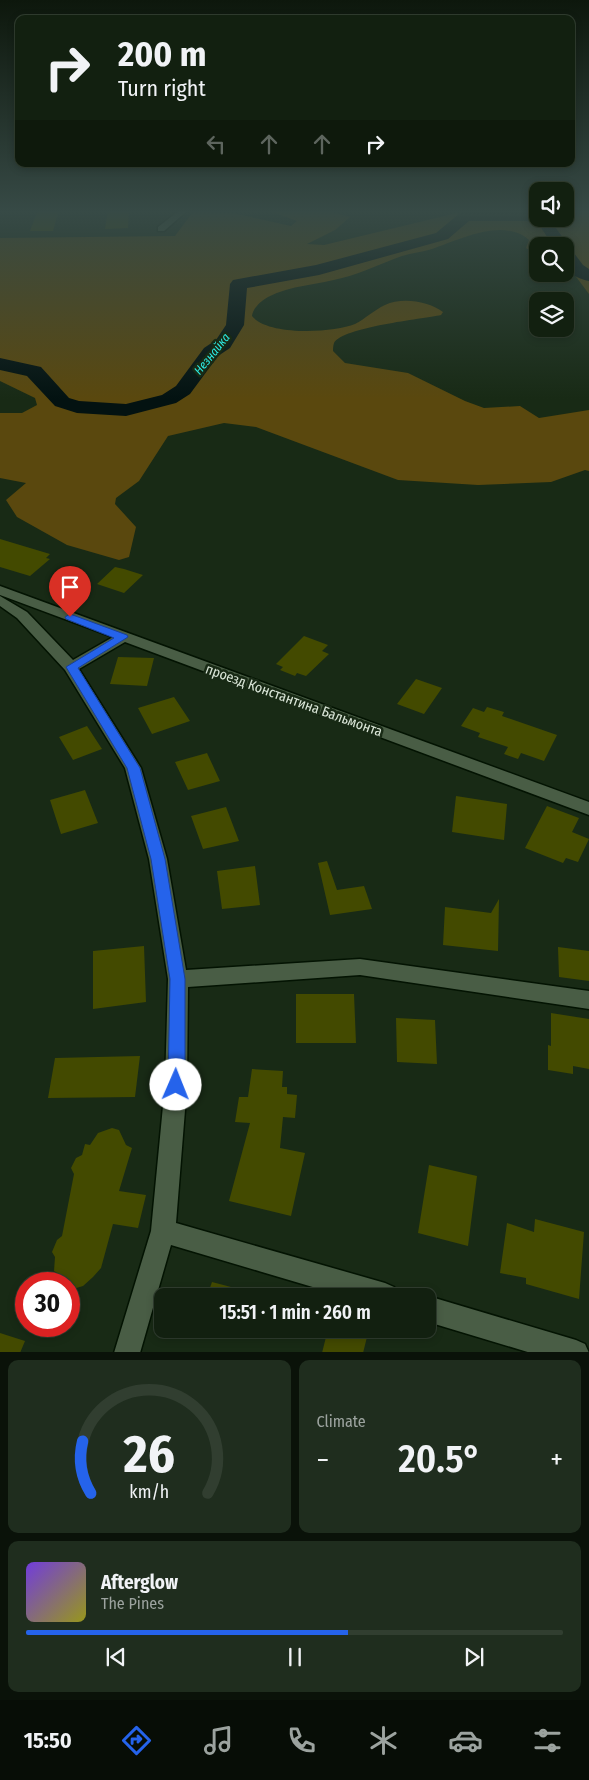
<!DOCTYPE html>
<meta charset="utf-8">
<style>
:root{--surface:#122010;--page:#1f2d1e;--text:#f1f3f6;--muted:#9ca39f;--line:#313e30;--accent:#2563eb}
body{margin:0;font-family:"Fira Sans Condensed",sans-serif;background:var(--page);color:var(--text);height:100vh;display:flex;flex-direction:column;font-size:19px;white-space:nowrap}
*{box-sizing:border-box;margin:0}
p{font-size:16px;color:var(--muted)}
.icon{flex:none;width:28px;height:28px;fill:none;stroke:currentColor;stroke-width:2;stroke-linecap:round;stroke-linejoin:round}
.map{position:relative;height:1352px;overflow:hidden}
.side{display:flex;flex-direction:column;gap:8px;padding:8px;background:#0a1209;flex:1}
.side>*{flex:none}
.hud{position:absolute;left:15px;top:15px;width:560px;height:152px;border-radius:10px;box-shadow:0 2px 8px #0003,0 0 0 1px var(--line);background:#122010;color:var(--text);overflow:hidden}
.buttons{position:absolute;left:529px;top:182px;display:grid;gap:10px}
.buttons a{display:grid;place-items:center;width:45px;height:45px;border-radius:10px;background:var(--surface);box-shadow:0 2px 8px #0003,0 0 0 1px var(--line);font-size:25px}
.speed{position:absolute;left:15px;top:1272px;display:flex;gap:10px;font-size:25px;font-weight:700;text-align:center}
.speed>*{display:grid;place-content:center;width:65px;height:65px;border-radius:50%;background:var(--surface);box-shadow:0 2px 8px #0003,0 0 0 1px var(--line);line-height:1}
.speed .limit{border:8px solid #d22;background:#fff;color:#111}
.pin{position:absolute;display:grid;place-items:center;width:42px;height:42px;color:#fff;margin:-51px -21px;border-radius:50% 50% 50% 0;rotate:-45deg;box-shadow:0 0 5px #0007}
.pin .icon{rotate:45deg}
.me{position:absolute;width:55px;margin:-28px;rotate:1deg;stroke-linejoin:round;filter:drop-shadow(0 0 4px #0008)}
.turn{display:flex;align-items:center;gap:18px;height:105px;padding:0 20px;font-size:22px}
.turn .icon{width:65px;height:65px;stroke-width:2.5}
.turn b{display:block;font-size:35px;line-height:42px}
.lanes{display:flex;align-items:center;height:48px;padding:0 20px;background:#0003;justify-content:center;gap:25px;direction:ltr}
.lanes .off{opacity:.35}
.big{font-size:38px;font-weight:600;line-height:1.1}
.side .card{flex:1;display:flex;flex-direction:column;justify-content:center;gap:8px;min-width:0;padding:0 18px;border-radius:10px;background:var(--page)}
.side .dial{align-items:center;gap:0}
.dial svg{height:130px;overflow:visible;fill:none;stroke:var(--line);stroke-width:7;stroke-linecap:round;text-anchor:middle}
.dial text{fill:var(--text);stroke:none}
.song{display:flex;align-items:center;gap:15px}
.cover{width:60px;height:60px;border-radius:8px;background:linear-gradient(135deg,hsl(260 70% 55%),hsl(60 70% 35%))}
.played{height:5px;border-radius:2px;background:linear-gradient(90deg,var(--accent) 60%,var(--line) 60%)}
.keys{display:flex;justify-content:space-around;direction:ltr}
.heat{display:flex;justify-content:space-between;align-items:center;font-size:28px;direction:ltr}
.side .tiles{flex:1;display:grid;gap:8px;grid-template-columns:1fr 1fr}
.card:last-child{grid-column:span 2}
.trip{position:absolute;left:154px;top:1288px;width:282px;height:50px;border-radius:10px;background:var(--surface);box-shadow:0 2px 8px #0003,0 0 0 1px var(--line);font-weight:600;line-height:50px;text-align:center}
.menu{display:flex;height:80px;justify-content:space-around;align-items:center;background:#070d06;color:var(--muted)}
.menu .icon{width:35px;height:35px}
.menu .selected{color:var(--accent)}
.menu b{font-size:22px;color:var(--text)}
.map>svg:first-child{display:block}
.green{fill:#5a480e}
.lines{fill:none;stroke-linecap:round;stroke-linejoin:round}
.river{fill:#031211;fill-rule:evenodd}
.building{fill:#434a00}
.street-casing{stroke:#031302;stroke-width:3}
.street{fill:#495d45;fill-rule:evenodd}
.route{fill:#2563eb;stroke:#184099}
.labels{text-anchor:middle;stroke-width:5;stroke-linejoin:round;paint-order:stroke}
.far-water-label{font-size:12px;font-style:italic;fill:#2ceee7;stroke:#182a15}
.street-label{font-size:14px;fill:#dae6d8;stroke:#182a15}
</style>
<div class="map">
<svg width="589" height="1353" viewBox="0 0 589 1353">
<rect width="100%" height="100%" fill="#182a15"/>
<!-- green -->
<path class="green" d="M267,210H325L350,217L335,230L307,244L324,245L461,212H537L538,219H565V210H589V294L568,266L565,265V246H538L537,255L526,248L529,240C503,217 459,240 432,249C422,252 412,253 402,256C382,263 362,273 342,278C317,285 291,285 268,297C261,301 253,308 252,316C268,336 333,333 355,324C365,319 374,310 385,305C402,297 428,301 443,312L441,315C422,319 343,327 334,343C333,346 333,349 333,351L345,363L408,373L465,401L484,408L520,406L539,418L589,410V471L585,470L551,482L478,485L398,480L256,427L224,423L168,436L139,481L116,498L115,504L136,527L129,557L119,560L67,545L17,517L6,500L26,483L0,478V413H22L37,405L35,398L0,381V238L175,236L193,212L233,213L291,226L297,221Z"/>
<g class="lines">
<!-- river -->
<path class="river" d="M465,211H530L538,214V219L550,220L569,246L568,248L571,249L583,265L589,269V281C567,276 565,267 565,246H553L540,226L527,221H469L448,239L319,275L247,288L244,325L230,348L218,356L190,394L176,403L126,416L77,413L55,406L27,376L0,370V358L41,367L69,398L79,401L126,404L162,395L176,386L204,348L216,340L226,325L230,284L233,280L316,265L436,233L460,213Z"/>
</g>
<!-- building -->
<path class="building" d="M38,210H59L53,231H30Z
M108,210H129L128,228L105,229Z
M0,539L50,554L46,558L50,559L30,576L0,567Z
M115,567L124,569L143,575L124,593L97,584Z
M304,636L328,645L322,651L329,654L306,676L297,673L295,676L280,670L283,667L276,664Z
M118,657L154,658L147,686L110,684Z
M416,679L442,688L424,714L397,704Z
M174,697L190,721L152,734L138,708Z
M487,707L504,712L502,716L557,735L544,761L521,753L518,759L504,754L508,747L478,737L480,733L461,726L473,708L484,712Z
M87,726L102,749L73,760L59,737Z
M207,753L220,781L188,790L175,762Z
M85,790L98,823L61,834L50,800Z
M456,796L507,804L504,840L452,832Z
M547,806L579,818L572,832L589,839L578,862L566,858L563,863L525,848Z
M226,807L239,841L203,849L191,816Z
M327,861L337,890L364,886L372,909L330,915L318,863Z
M255,866L260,905L222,909L217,871Z
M499,899L498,951L443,945L445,907L491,913Z
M144,946L146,1002L93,1009V951Z
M558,947L589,951V981L559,977Z
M296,994H354L356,1043H296Z
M551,1013L589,1019V1069L573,1066V1074L548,1070V1045L551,1046Z
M396,1018L435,1020L437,1064L397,1062Z
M140,1056L135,1097L48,1098L55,1058Z
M252,1069L283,1071L282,1087H287V1094L297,1095L295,1118L283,1117L280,1148L305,1153L291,1216L229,1201L250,1123L235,1122L239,1097H248Z
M112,1128L119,1130L126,1145L132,1148L119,1191L146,1195L138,1228L113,1224L101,1268L93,1277L83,1286L73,1289L69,1288V1284H63L59,1274L54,1271L55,1257L52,1252L57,1240L62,1236L74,1174L71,1168L76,1158L82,1155L85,1144L90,1145L98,1133Z
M429,1165L477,1176L468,1246L418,1233Z
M535,1219L584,1232L579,1299L526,1284V1278L500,1273L507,1223L534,1232Z
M212,1282L250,1292L249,1296H207Z
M328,1329H341L367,1337L363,1353H322Z
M0,1333L25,1341L20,1353H0Z"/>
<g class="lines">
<!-- street casing -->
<g class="street-casing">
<path id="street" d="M180,210H188L164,231H158V227Z
M0,586L589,802V815L125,642L79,669L141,768L167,859L186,970L360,959L589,991V1009L360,975L188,987L187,1085L176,1223L385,1283L394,1287L397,1296H343L171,1245L140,1353H114L151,1231L165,1085L168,979L149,859L125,768L65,670L17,618L0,606V596L27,612L73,660L113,637L0,595Z
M428,1296L576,1340L585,1344L589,1353H531L428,1322Z"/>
</g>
<!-- street -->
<use href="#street" class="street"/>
</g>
<!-- sky -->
<linearGradient id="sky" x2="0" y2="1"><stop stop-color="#0d170c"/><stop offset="0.53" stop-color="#374a46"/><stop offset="1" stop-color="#374a46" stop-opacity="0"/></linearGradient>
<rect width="589" height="399" fill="url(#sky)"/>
<!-- route -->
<path class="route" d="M70,614L127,635L128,637L78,668L140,768L165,859L185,979V1085L182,1090L176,1093L171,1090L168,1085L170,979L151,859L127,768L66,667L114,638L66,619L65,617Z"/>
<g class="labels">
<!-- far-water labels -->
<g class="far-water-label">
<text transform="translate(212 354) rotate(-51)" y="4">Незнайка</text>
</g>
<!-- street labels -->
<g class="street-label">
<text transform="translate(294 700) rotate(20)" y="5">проезд Константина Бальмонта</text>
</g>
</g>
</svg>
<div class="buttons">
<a><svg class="icon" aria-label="sound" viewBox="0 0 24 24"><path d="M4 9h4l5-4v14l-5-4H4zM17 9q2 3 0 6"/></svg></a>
<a><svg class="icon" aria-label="search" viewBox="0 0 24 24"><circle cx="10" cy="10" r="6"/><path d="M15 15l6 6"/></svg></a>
<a><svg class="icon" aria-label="layers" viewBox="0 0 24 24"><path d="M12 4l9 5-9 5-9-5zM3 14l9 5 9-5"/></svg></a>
</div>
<div class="speed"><div class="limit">30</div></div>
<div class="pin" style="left:70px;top:617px;background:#d93025"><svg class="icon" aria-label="arrive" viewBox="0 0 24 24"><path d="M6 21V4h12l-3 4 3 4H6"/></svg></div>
<svg class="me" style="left:176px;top:1085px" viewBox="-20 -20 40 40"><circle r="19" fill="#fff"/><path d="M0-13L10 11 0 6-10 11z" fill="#2563eb"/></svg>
<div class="trip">15:51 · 1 min · 260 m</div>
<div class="hud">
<div class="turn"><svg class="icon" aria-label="right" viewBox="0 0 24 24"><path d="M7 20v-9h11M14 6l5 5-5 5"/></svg><div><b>200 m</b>Turn right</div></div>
<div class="lanes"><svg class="icon off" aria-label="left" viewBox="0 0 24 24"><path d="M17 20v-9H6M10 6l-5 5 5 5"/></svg><svg class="icon off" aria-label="ahead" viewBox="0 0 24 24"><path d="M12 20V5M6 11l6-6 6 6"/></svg><svg class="icon off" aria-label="ahead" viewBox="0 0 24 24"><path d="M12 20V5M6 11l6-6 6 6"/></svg><svg class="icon" aria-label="right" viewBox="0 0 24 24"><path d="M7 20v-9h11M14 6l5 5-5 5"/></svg></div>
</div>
</div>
<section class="side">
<div class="tiles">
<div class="card dial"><svg viewBox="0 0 100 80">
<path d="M14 69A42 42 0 1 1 86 69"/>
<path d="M14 69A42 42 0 0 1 9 37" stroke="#2563eb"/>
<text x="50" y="56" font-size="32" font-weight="700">26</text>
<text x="50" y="72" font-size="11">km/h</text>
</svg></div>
<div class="card"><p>Climate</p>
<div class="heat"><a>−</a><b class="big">20.5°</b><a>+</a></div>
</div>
<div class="card">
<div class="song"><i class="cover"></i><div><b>Afterglow</b><p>The Pines</p></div></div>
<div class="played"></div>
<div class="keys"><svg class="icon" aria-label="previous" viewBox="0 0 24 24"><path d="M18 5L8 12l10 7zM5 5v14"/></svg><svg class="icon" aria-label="pause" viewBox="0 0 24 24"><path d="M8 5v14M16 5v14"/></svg><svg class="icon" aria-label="next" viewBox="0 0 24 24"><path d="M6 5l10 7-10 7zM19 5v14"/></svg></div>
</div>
</div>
</section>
<nav class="menu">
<b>15:50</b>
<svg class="icon selected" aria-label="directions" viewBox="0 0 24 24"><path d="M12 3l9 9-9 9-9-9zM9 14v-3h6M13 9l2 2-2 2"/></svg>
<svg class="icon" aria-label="music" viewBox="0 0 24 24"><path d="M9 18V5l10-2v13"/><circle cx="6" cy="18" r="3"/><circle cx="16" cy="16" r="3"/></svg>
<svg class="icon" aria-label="phone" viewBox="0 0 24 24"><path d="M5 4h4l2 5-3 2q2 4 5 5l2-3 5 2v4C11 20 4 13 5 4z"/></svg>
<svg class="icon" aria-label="climate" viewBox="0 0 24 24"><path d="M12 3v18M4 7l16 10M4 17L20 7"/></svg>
<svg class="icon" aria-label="car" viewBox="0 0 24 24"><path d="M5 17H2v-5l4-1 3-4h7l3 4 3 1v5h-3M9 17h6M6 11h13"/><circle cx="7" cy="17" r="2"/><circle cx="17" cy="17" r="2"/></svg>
<svg class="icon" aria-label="filters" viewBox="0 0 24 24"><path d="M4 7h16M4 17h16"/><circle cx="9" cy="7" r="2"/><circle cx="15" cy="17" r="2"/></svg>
</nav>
